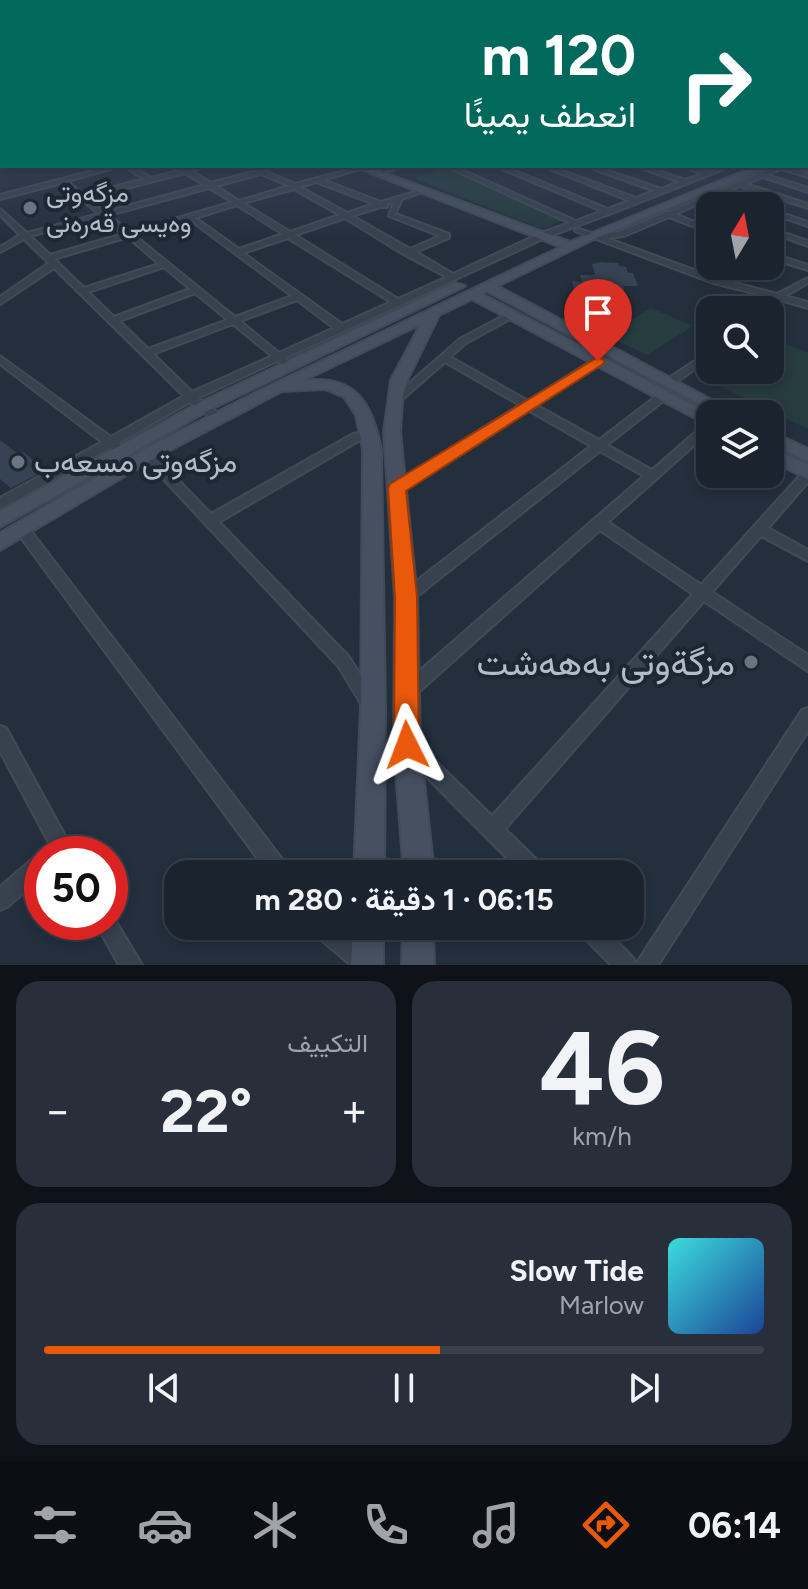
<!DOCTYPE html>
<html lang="ar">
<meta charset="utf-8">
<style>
:root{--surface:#1b232e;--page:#282f3a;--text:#f1f3f6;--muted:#a0a4aa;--line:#39404a;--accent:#ea580c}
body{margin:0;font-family:Figtree,Vazirmatn,sans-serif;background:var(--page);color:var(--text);direction:rtl;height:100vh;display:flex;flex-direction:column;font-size:30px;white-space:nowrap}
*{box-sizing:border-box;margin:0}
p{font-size:26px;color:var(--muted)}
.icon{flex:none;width:44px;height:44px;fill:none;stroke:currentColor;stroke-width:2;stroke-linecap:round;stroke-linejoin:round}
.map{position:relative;height:965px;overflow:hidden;direction:ltr}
.drawer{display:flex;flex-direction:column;gap:16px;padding:16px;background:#0f1319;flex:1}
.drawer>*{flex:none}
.banner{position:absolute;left:0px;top:0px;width:808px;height:168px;box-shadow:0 4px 12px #0003,0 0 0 2px var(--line);direction:rtl;background:#00695c;color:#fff;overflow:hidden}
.needle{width:52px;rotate:10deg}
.fabs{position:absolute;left:696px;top:192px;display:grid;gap:16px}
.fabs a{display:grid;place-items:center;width:88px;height:88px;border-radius:16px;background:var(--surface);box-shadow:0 4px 12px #0003,0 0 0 2px var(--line);font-size:40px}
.speed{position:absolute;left:24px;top:836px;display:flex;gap:16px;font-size:40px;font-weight:700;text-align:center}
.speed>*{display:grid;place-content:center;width:104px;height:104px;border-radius:50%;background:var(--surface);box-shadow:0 4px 12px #0003,0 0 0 2px var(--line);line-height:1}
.speed .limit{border:12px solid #d22;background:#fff;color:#111}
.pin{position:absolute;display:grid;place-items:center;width:68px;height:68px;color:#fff;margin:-82px -34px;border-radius:50% 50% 50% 0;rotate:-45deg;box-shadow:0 0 8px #0007}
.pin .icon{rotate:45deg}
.me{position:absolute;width:88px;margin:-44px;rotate:357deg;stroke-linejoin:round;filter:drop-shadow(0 0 6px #0008)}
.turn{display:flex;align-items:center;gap:28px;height:168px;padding:0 40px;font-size:36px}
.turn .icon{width:104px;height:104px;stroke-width:2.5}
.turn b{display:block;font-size:56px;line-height:68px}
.big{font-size:60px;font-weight:700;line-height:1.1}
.drawer .card{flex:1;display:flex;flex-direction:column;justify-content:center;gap:12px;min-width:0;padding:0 28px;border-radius:24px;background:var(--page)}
.drawer .dial{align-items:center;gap:0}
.dial b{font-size:104px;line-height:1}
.song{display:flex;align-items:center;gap:24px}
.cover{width:96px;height:96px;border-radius:12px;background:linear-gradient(135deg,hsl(180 70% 55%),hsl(220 70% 35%))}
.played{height:8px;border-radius:4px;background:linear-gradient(90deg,var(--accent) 55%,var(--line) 55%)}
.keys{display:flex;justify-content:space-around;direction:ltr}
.heat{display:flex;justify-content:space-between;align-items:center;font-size:44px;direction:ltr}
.drawer .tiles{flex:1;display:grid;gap:16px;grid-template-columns:1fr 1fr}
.card:last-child{grid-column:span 2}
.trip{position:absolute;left:164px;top:860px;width:480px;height:80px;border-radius:24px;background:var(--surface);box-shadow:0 4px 12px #0003,0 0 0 2px var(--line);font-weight:700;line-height:80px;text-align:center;direction:rtl}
.tab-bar{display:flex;height:128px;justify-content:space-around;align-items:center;background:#0b0e12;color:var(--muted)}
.tab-bar .icon{width:56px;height:56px}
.tab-bar .active{color:var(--accent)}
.tab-bar b{font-size:36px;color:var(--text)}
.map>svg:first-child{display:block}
.green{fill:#263c3f}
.building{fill:#364354}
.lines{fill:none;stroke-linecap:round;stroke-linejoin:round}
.street-casing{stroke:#414a57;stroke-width:4}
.secondary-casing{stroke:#414a57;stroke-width:4}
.street{fill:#38414e;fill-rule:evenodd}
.secondary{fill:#465061;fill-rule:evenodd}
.route{fill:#ea580c;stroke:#983908;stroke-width:2}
.worship-dot{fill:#6b7280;stroke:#1d2633;stroke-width:3}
.labels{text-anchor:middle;stroke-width:8;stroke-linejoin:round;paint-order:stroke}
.far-poi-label{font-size:26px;fill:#b4bcc9;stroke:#1d2633;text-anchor:start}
.poi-label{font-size:30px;fill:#b4bcc9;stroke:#1d2633;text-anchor:start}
.near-poi-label{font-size:36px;fill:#b4bcc9;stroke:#1d2633;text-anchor:end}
</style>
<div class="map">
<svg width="808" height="965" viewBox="0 0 808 965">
<rect width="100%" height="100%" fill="#242f3e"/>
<!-- green -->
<path class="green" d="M445,168L563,220L542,229L414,178Z
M651,308L693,326L647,355L605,335Z
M773,338L808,353V429L713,383L731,370H770V340Z"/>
<!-- building -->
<path class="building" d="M600,262L618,263L619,266L626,267L628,273H633L638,286H623L625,293L603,292L604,297L575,295L572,281L582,282L580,275H595L592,264Z
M0,440L18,454L23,452L46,470L11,488L0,479Z"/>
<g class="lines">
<!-- street casing -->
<g class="street-casing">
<path id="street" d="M806,109H808V111H806Z
M806,119H808V123H806Z
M808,133V137L806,138V134Z
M808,154V158L806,159V155Z
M111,166H121L67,181L84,195L144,179L124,166H131L151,178L181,170L176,166H183L187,168L207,166L191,171L211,183L256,171L246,166H254L295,184L363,166V168L323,180L381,202L425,189V191L402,199L395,214L449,234V238L416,252L453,274L541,233L570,223L445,166H453L576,221L602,211L495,166H503L608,209L630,201L542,166H550L636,198L655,191L585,166H594L661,189L680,182L635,166H644L685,180L702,174L682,166C692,166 702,172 711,171C719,170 723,166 732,166L612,213L547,237L285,358L288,361L286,363L283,364L277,361L198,398L222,416L223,418L222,420H214L190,402L118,443L121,446L119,449L115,450L110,448L0,509V498L102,442L0,364V356L111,437L184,396L54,268L0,304V297L49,263L24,239L0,252V247L20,235L0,215V209L27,233L99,214L62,183L0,199V195ZM185,173L205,185L105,212L88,198ZM261,174L289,186L239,201L216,186ZM316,182L374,204L347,213L300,187ZM209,188L233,202L130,232L109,215ZM294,189L340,215L290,232L243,203ZM394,202L389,216L440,236L410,249L352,216L380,207H387V204ZM237,205L283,234L239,249L195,218ZM103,217L123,234L50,255L30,236ZM345,218L405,255L447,277L398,299L295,235ZM189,219L292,296L235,317L134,235ZM128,237L159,264L84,288L54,259ZM288,238L391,302L342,324L243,253ZM164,267L190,289L114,317L88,292ZM195,293L228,320L148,349L119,321ZM297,300L334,328L279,353L240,321ZM233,324L272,356L192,392L153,354Z
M394,166H403L383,173L380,171Z
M774,166H786L808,173V177L781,169L767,175L808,188V192L762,177L746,184L808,204V208L740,186L724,193L758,206H748L718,196L675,214L710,228V233L669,217L624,236L606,238L702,273L714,266H723L709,276L777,294L808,278V283L785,296L808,302V308L780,300L770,312V310H765L773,298L713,283L575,231L579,229L598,235L619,232L663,214L664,212H669L775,167Z
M770,209L808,222V226L770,213Z
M770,228L808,241V246L770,232Z
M770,253L808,265V270L770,258Z
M509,313L513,316L512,318L466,343L450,357L528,401L595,359H601V363L536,405L599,440L659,394H667L668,396L667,398L607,445L652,470L706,423L710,421V431L608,522L701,585L804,471L808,470V482L768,528L808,550V561L761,536L712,592L808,655V671L704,601L505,829L544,867L547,874H523L406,756L403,750L406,744L412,741L418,744L492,816L693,594L600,530L413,697L407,700L401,697L399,692L401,687L644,476L600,451L411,601L406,603L401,601L399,597L401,593L591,446L528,410L401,491H393L391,488L393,485L520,405L445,362L398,403L394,404L389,401L460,339Z
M710,351V358L674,384H666V380Z
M370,431L374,432L376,435L374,438L360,440L219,522L349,657L377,702L375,707L369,710L363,707L339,667L141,455L147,451L151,452L211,514L353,434Z
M22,524L27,526L288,867L291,874H269L17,532L16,529L17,526Z
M808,708V731L658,965H611L580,933L577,926H602L633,958L636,964L802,710Z
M0,726L6,728L75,854H55L0,751Z
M42,854V877L7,907L0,910V887L35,857Z
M110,914L112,915L142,965H119L95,922H110Z
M310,926H336L371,955L375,962L373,965H351L313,933Z"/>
</g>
<!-- secondary casing -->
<g class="secondary-casing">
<path id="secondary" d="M353,166H365L570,242L757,166H769L596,238L497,286L738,414H718L487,291L482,294L710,414V426L472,299L439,315L407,380L402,401L400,432L417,597L420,745L434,874H404L394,745L395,597L384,432L391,380L421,324L302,381C356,374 372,403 381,450L385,708L384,874H354L361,708L363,450L356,415L344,397L325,389L282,391L153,459L0,550V533L141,451L261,390L561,247Z
M455,283L465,286L209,410L0,527V511L197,404Z
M770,431L808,449V462L770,443Z
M770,447L808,465V479L770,460Z
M353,926H383V965H351Z
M403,926H433L434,965H402Z"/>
</g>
<!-- street -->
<use href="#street" class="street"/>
<!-- secondary -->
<use href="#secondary" class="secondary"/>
</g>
<!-- sky -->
<linearGradient id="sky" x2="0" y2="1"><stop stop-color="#141a22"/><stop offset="0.43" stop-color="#3f4d63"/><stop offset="1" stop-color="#3f4d63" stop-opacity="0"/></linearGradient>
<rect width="808" height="238" fill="url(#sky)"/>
<!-- route -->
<path class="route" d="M598,357L605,361L603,364L406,491L417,597L419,745L416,754L407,758L397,754L394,745L395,597L388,488L390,484Z"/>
<!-- markers -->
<g class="worship-dot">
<circle cx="30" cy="208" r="8"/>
<circle cx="18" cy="462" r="8"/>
<circle cx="751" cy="662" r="8"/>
</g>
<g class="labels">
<!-- far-poi labels -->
<g class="far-poi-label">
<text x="46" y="202">مزگەوتی<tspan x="46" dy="30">وەیسی قەرەنی</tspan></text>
</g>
<!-- poi labels -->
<g class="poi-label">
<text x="34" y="472">مزگەوتی مسعەب</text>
</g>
<!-- near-poi labels -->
<g class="near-poi-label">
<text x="735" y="675">مزگةوتى بەھەشت</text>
</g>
</g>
</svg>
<div class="fabs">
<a><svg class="needle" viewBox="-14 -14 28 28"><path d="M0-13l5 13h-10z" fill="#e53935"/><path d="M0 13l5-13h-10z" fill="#a0a4aa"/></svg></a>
<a><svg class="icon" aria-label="search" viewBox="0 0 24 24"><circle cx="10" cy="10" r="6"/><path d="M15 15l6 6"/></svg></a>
<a><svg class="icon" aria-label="layers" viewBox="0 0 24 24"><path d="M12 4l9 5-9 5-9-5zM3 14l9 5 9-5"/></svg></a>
</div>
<div class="speed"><div class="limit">50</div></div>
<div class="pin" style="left:598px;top:361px;background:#d93025"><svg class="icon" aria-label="arrive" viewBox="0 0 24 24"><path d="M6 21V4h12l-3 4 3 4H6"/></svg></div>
<svg class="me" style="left:407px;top:745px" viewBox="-20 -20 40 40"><path d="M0-17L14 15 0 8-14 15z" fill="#ea580c" stroke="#fff" stroke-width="4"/></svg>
<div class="trip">06:15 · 1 دقيقة · 280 m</div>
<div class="banner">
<div class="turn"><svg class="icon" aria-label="right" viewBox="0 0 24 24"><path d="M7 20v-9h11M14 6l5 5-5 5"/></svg><div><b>120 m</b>انعطف يمينًا</div></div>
</div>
</div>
<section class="drawer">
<div class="tiles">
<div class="card dial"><b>46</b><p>km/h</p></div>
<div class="card"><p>التكييف</p>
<div class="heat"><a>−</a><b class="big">22°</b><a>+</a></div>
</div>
<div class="card">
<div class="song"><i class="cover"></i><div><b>Slow Tide</b><p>Marlow</p></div></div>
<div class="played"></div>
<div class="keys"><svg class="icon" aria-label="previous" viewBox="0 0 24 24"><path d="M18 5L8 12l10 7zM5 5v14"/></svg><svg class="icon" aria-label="pause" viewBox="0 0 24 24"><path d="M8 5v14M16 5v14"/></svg><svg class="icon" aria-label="next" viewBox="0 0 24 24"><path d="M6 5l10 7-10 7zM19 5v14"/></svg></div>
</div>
</div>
</section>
<nav class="tab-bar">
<b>06:14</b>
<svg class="icon active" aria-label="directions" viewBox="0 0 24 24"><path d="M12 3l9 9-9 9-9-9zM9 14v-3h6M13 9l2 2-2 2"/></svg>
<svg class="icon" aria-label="music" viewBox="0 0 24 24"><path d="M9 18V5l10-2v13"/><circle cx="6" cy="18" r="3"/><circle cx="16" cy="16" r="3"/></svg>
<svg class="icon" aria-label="phone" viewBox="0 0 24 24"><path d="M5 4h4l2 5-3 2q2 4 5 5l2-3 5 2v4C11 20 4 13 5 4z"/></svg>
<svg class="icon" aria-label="climate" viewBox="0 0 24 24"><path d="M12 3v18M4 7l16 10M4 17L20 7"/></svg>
<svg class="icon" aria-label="car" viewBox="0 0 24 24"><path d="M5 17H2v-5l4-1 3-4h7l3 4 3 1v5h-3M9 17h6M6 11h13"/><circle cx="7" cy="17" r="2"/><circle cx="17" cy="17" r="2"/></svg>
<svg class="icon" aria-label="filters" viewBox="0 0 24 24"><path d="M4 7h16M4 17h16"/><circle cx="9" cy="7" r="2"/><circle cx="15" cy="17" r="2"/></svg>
</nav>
